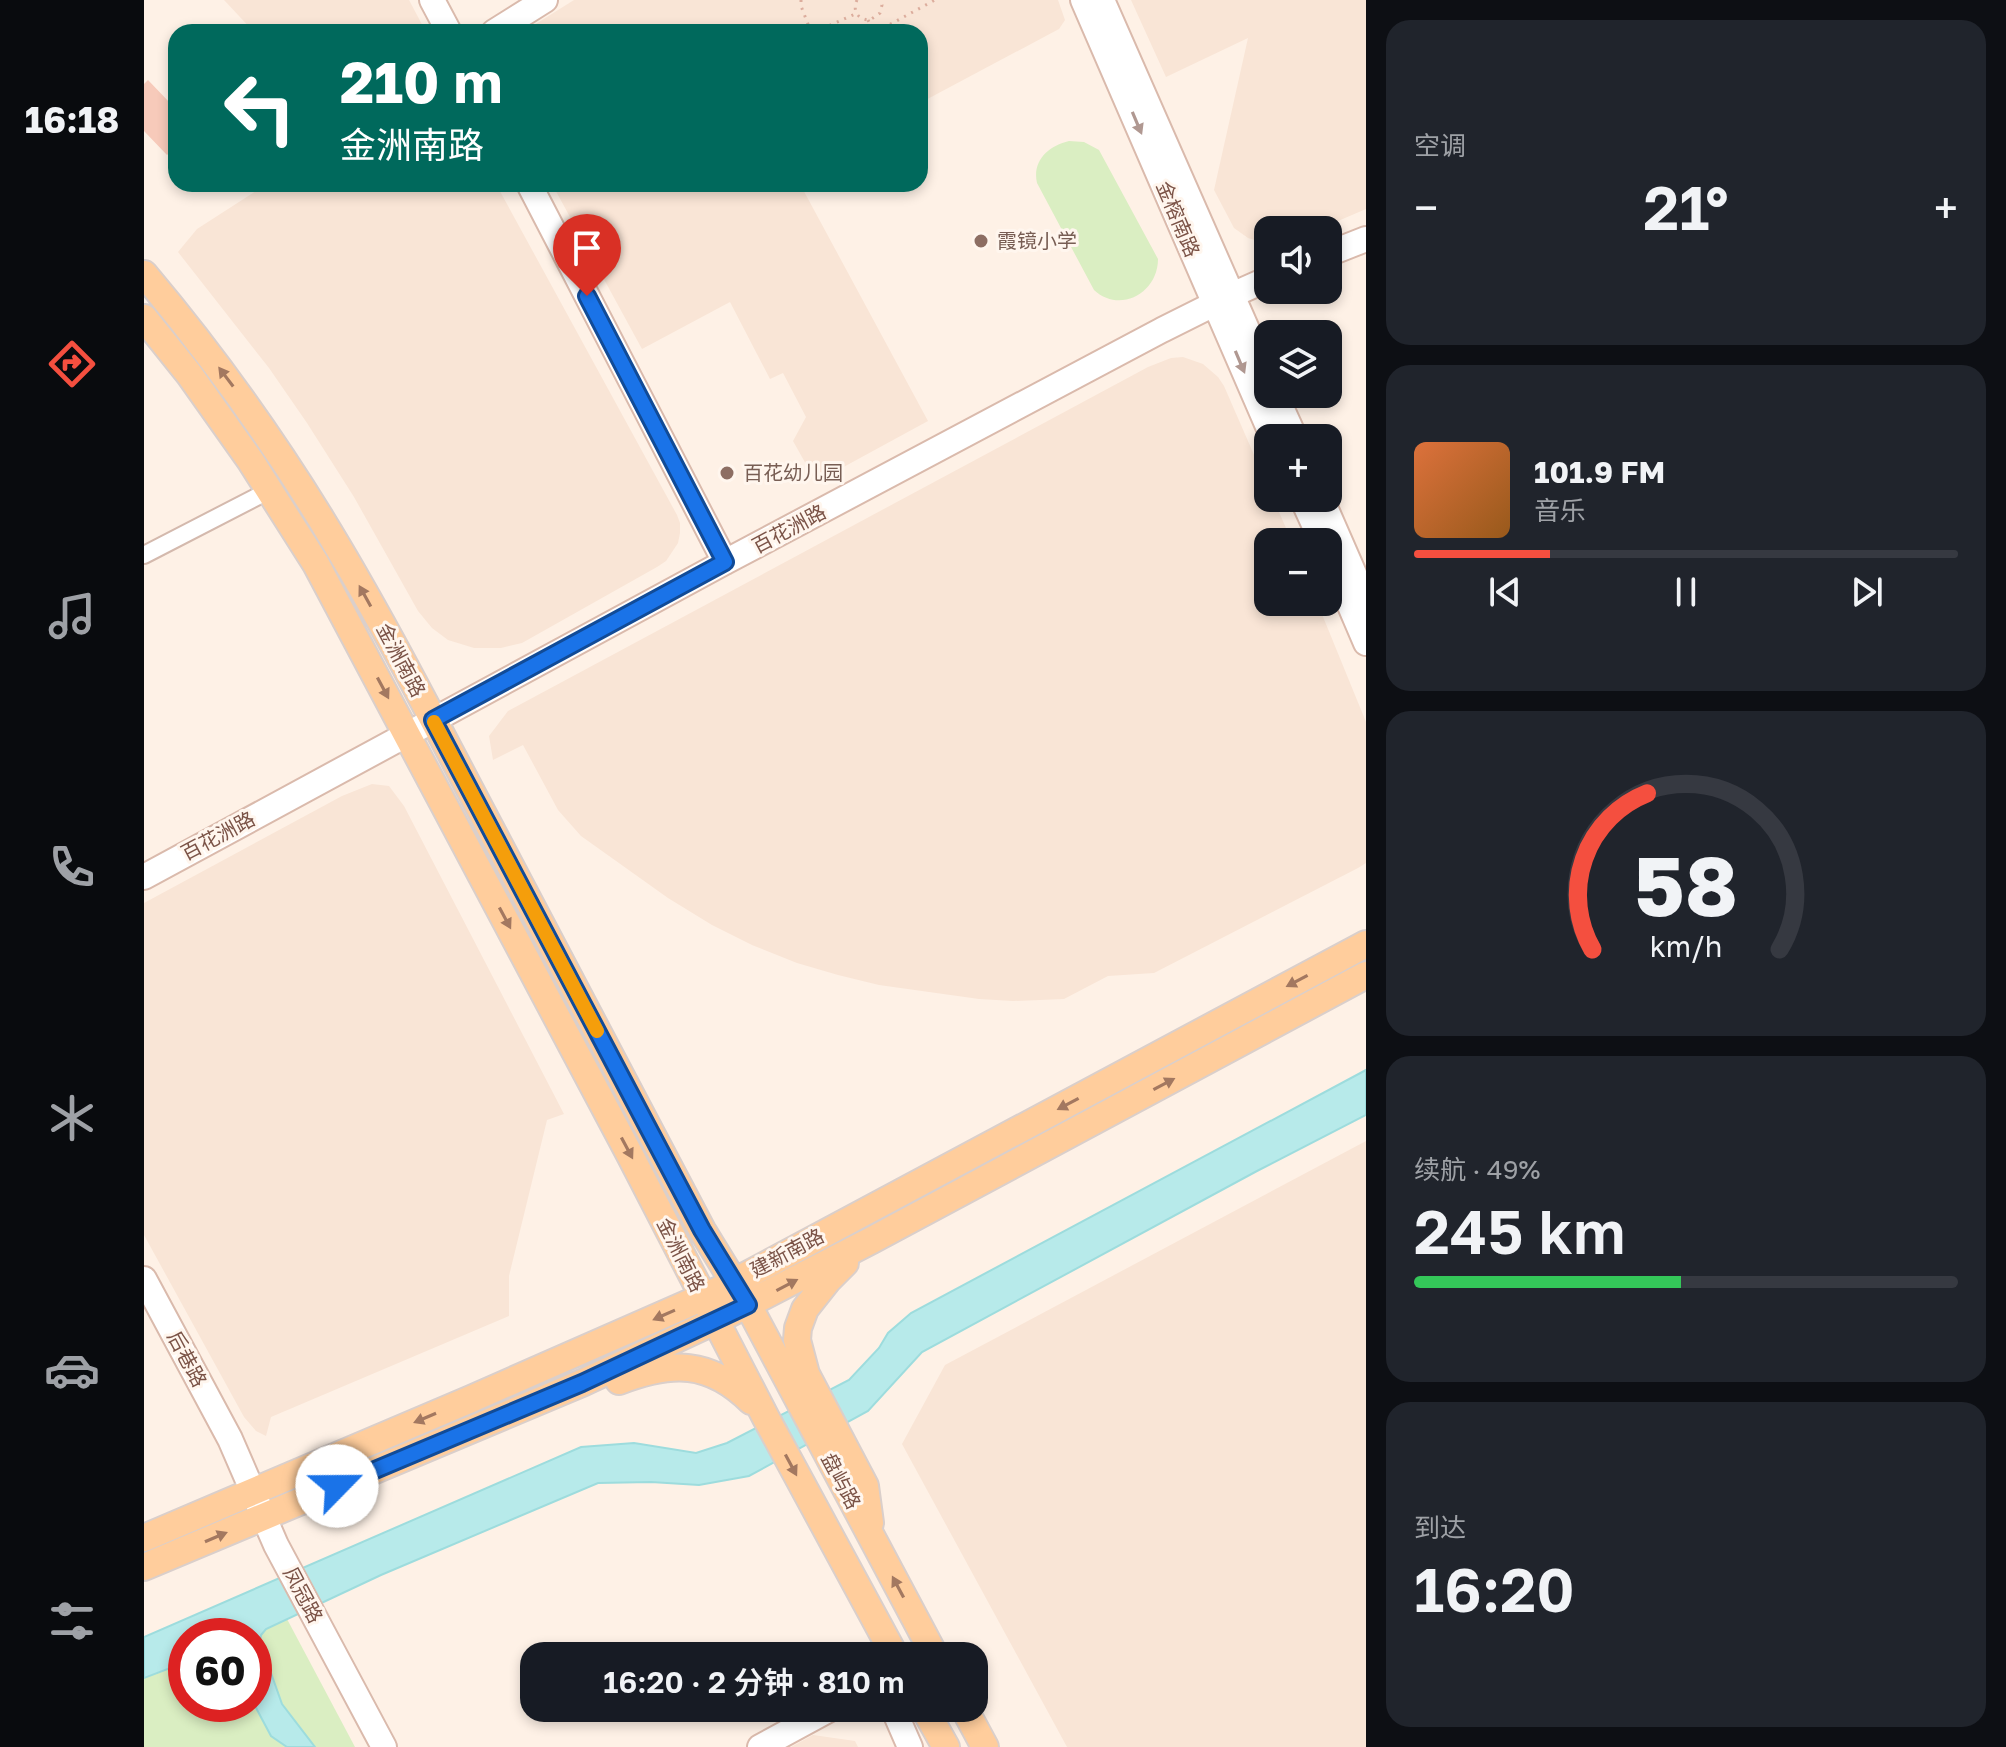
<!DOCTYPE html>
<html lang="zh">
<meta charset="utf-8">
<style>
:root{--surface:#171b24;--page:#20242c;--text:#f1f3f6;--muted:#9ea1a6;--line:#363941;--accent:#f44f3f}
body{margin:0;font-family:"Golos Text","Noto Sans SC",sans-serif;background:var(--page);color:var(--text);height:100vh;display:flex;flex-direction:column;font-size:30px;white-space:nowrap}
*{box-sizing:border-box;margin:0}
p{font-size:26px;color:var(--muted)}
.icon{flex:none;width:44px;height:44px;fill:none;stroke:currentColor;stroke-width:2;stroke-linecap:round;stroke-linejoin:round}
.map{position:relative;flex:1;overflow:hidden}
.panel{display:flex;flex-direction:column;gap:20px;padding:20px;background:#0d0f14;width:640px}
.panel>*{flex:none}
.top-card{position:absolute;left:24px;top:24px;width:760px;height:168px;border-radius:24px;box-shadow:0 4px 12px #0003;background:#00695c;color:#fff;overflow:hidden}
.tools{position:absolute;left:1110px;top:216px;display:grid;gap:16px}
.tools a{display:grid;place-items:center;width:88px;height:88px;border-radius:16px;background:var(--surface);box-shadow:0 4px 12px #0003;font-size:40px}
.speed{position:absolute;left:24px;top:1618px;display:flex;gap:16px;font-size:40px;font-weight:700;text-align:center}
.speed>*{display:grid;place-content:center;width:104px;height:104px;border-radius:50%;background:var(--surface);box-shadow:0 4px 12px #0003;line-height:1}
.speed .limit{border:12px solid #d22;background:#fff;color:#111}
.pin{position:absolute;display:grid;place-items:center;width:68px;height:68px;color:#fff;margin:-82px -34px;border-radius:50% 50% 50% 0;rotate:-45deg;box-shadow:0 0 8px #0007}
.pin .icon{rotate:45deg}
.me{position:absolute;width:88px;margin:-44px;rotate:67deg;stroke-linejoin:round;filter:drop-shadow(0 0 6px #0008)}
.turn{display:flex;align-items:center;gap:28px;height:168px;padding:0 40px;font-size:36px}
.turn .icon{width:104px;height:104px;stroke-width:2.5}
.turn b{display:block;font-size:56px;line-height:68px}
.big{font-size:60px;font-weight:600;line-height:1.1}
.panel .card{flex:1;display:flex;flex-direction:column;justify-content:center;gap:12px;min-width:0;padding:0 28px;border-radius:24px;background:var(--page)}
.panel .dial{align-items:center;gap:0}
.dial svg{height:208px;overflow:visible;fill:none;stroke:var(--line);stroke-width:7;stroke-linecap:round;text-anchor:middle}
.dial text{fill:var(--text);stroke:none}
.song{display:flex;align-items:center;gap:24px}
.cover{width:96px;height:96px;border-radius:12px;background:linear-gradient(135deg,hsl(20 70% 55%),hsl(30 70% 35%))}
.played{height:8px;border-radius:4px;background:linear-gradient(90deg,var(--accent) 25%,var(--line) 25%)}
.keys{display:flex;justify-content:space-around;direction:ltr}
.heat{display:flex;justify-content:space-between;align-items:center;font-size:44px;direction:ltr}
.charge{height:12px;border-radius:6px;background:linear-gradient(90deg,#34c759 49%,var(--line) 0)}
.trip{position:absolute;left:376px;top:1642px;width:468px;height:80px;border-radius:24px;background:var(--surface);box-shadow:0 4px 12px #0003;font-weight:600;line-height:80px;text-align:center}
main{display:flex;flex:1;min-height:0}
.menu{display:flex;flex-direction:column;width:144px;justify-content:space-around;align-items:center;background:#090b0e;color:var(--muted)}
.menu .icon{width:56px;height:56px}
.menu .current{color:var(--accent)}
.menu b{font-size:36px;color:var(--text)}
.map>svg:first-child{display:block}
.residential{fill:#f9e5d6}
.green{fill:#daeec2}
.water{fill:#b7eaea;stroke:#9ddcdd;stroke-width:2}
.shadow{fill:#0003}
.building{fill:#f7caba}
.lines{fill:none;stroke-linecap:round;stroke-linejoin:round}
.street-casing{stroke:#d4b9ad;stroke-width:20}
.secondary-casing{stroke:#dabaac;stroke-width:28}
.primary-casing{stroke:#dacfcb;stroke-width:30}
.path{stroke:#dcad9d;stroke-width:3;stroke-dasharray:2 6;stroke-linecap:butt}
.street{stroke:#fff;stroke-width:16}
.secondary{stroke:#fff;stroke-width:24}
.primary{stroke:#ffcd9c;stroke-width:26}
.oneway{fill:#b09891}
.oneway2{fill:#a37860}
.route-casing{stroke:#114b97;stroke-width:20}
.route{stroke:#1a73e8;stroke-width:14}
.slow{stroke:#f59e0b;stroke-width:14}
.education-dot{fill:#8d6e63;stroke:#fff6ee;stroke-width:3}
.labels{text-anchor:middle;stroke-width:6;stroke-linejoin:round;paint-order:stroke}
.street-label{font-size:20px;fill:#7b5347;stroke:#fff6ee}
.education-label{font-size:20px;fill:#785e54;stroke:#fff6ee;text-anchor:start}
</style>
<main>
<nav class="menu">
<b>16:18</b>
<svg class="icon current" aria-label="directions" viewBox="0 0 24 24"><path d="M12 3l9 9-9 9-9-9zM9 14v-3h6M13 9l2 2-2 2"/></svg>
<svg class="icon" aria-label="music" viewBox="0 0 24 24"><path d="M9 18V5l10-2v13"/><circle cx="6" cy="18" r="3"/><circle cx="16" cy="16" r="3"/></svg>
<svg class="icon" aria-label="phone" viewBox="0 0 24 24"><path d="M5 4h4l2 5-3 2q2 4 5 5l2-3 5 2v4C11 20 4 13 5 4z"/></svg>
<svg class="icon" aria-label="climate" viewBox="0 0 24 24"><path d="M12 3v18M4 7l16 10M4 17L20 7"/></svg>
<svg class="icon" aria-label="car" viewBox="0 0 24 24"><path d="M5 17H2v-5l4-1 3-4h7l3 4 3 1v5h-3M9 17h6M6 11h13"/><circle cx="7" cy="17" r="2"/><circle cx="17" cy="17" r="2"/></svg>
<svg class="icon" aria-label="filters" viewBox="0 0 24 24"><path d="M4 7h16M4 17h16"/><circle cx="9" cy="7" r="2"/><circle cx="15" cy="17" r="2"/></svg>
</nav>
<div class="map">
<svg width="1222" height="1747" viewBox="0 0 1222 1747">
<rect width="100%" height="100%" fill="#fef1e6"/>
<!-- residential -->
<path class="residential" d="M80,0H265L282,32H110Z
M430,0H914L921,20L915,29L776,103V32H379Z
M987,0H1222V209L1173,230H1124V244L1104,238L1090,228L1070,190L1104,38L1022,77Z
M123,184H352L533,515L536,523V533L534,543L522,561L513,567L378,643L357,648H330L304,640L288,628L274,611L210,497L163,423L125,368L34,252L53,229Z
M408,184H656L784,421L672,482L649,441L662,417L639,373L626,379L586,302L498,349Z
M1039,357L1059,364L1074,377L1080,386L1124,487V498H1129L1148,542H1124V602H1173L1222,722V863L1214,868L1010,973L964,976L920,999L869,1001L835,999L735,985L694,975L653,963L608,945L568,925L524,898L437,836L414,810L379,745L349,760L345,736L364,711L1004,367L1027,358Z
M228,784L245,786L260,806L420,1114L403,1120L365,1276V1316L127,1417L122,1436L112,1431L100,1417L0,1235V903L198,796Z
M1222,1141V1747H923L758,1444L801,1365Z
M669,1735L711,1741L714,1747H647Z"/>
<!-- green -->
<path class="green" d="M925,141L940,142L955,150L1014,259C1014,293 976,314 950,290L893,183C888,161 904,146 925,141Z
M143,1619L211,1747H0V1678L42,1662V1704H110V1636H107Z"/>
<!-- water -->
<path class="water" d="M1222,1070V1115L1113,1171L778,1352L724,1411L605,1476L555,1485L507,1482L454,1483L237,1575L122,1629L117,1635L116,1642L138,1704L171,1747H143L127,1736L110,1704V1636H42V1662L0,1678V1637L437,1447L490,1443L552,1453L583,1443L705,1380L735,1348L744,1333L767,1313Z"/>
<!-- shadow -->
<path class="shadow" d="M0,87L26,106L32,100V161L0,128Z"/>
<!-- building -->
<path class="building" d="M4,80L26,103L32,97V146L23,155L0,131V84Z"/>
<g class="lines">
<!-- street casing -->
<g class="street-casing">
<path id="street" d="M0,555L126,490"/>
</g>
<!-- secondary casing -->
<g class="secondary-casing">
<path id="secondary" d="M288,0L305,32
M939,0L1129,438
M958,0L1124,377
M350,32L401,0
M385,184L581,562
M1184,254L1222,239
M1131,394L1151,438
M1158,498L1178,542
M1177,498L1222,601
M1195,580L1222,643
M0,877L581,562L1018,330L1088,295L1124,279
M0,1279L86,1439L132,1545L240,1747
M749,1708L766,1747
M616,1747L688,1708"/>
</g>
<!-- primary casing -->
<g class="primary-casing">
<path id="primary" d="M0,274C65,351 124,433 177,519C233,610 282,706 332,801C407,944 483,1087 558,1230L604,1305L791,1656
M0,318L45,374L106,460L172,564L486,1155L622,1418L751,1656
M701,1263L684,1280L661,1309L654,1328L653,1340L662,1374L721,1486L726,1523
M475,1381C528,1361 565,1360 607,1401
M0,1538L327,1399L575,1290L1222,944
M0,1567L438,1383L571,1321L728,1240L1222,975
M780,1708L802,1747
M820,1708L841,1747"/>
</g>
<!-- path -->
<path class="path" d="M657,0V6L667,32
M713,0C708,11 714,20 726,20L736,13L738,5L736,0
M724,20L730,32
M671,32L711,14
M732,32L791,0"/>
<!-- street -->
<use href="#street" class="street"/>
<!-- secondary -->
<use href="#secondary" class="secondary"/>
<!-- primary -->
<use href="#primary" class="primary"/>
</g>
<!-- one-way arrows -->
<defs><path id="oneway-solid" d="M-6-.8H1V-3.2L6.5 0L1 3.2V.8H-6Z" transform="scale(2)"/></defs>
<g class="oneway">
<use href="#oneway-solid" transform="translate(993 123) rotate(67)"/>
<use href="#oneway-solid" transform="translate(1096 362) rotate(67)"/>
</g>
<g class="oneway2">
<use href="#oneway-solid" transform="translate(82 377) rotate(-127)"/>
<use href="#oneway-solid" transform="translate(221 596) rotate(-119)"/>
<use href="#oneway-solid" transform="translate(239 688) rotate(62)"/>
<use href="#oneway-solid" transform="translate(361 918) rotate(62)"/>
<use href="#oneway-solid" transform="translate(1153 981) rotate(152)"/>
<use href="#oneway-solid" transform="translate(1020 1084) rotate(-28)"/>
<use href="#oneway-solid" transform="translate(924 1104) rotate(152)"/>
<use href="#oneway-solid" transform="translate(483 1148) rotate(62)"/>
<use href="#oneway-solid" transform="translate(643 1285) rotate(-28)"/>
<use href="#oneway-solid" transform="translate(520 1315) rotate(156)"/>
<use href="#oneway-solid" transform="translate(281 1418) rotate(157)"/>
<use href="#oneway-solid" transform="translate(647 1465) rotate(62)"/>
<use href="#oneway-solid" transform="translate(72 1537) rotate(-23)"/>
<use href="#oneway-solid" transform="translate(754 1587) rotate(-118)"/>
</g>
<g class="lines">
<!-- route casing -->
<g class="route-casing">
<path id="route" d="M193,1486L438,1383L604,1305L558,1230L289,720L581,562L443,296"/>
</g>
<!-- route -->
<use href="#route" class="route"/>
<!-- slow -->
<path class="slow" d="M290,722L453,1031"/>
</g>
<!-- markers -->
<g class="education-dot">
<circle cx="837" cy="241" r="8"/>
<circle cx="583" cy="473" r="8"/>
</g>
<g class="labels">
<!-- street labels -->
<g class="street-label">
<text transform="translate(1034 219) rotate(67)" y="7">金榕南路</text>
<text transform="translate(645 529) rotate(-28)" y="7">百花洲路</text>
<text transform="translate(257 660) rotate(62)" y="7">金洲南路</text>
<text transform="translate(74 836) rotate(-28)" y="7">百花洲路</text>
<text transform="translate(643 1253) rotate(-28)" y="7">建新南路</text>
<text transform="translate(537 1255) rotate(63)" y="7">金洲南路</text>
<text transform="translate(43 1359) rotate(62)" y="7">后巷路</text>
<text transform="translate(697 1481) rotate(62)" y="7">盘屿路</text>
<text transform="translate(159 1595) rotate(62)" y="7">凤冠路</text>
</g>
<!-- education labels -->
<g class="education-label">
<text x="853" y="248">霞镜小学</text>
<text x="599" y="480">百花幼儿园</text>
</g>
</g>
</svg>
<div class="tools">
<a><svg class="icon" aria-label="sound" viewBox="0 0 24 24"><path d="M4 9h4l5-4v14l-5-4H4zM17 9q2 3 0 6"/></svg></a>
<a><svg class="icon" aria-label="layers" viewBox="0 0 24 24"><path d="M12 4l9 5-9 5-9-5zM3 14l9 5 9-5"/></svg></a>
<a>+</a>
<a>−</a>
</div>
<div class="speed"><div class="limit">60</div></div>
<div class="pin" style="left:443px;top:296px;background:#d93025"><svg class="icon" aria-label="arrive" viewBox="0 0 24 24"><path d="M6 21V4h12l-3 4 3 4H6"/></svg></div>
<svg class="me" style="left:193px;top:1486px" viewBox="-20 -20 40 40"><circle r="19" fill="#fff"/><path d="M0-13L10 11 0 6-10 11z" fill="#1a73e8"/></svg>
<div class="trip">16:20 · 2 分钟 · 810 m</div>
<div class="top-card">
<div class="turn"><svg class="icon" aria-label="left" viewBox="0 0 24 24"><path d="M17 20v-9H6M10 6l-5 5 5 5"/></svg><div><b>210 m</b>金洲南路</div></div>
</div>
</div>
<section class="panel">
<div class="card"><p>空调</p>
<div class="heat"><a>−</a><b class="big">21°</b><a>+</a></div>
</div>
<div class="card">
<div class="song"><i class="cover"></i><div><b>101.9 FM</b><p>音乐</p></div></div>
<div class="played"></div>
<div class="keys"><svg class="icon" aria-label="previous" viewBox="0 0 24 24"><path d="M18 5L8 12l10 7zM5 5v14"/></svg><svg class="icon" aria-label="pause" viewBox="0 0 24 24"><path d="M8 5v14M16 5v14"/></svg><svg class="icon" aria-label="next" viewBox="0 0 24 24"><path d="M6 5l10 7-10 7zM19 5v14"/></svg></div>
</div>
<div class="card dial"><svg viewBox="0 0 100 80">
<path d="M14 69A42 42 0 1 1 86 69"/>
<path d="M14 69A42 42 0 0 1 35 9" stroke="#f44f3f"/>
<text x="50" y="56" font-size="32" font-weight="700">58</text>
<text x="50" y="72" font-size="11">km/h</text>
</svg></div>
<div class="card"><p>续航 · 49%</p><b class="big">245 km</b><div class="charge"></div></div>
<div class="card"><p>到达</p><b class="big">16:20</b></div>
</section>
</main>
